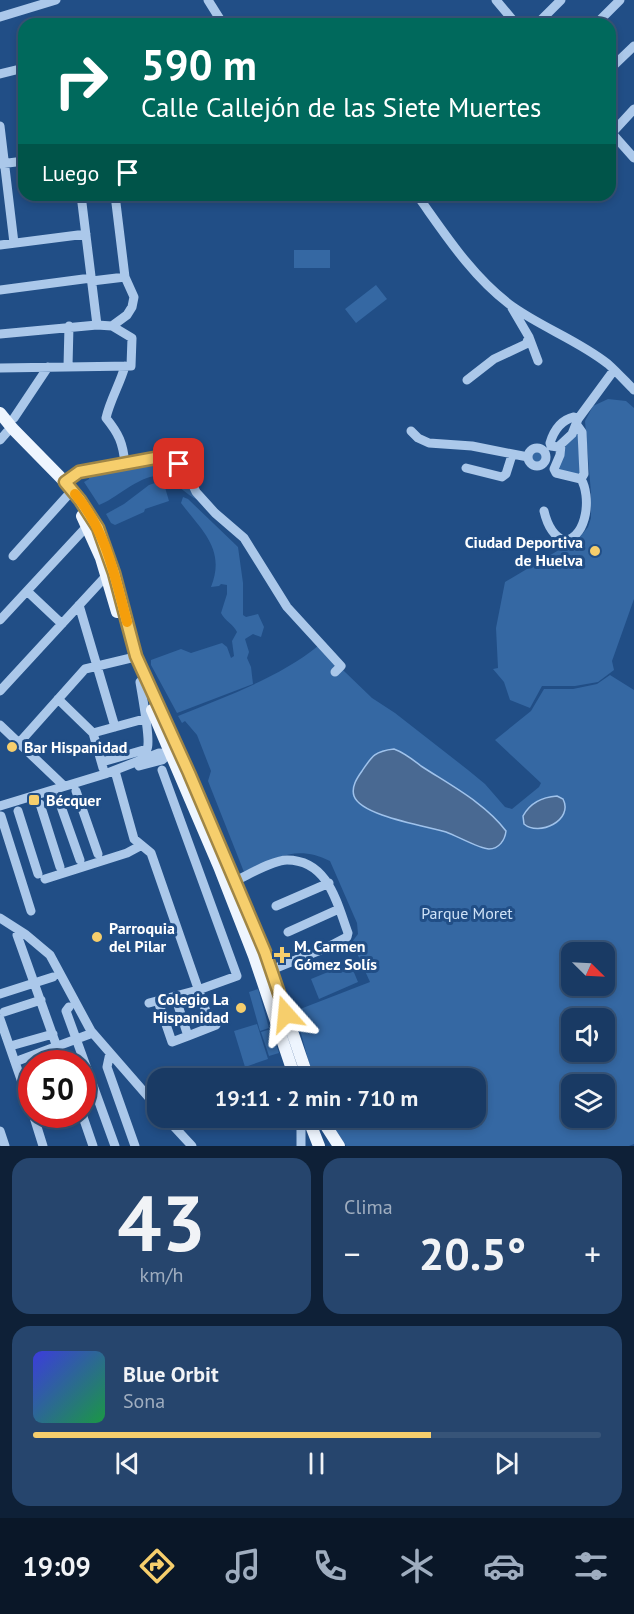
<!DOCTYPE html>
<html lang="es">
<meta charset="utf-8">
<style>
:root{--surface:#193a64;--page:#26456d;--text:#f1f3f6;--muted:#9fadbf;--line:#375478;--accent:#f6ce6c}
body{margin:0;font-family:"PT Sans",sans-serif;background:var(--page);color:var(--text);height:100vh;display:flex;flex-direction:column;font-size:22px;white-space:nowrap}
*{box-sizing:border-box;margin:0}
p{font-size:20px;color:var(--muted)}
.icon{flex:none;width:33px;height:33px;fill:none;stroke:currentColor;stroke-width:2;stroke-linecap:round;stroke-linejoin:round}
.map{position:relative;height:1146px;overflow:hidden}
.drawer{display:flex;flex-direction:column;gap:12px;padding:12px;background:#0e2037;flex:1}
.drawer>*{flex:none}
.top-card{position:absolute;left:18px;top:18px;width:598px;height:183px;border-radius:18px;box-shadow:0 3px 9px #0003,0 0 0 2px var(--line);background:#00695c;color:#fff;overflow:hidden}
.needle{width:39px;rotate:114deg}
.fabs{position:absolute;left:561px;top:942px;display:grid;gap:12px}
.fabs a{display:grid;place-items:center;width:54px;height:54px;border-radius:12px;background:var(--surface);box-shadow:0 3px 9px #0003,0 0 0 2px var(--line);font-size:30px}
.speed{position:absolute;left:18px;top:1050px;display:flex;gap:12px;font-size:30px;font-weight:700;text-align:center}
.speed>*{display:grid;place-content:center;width:78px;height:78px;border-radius:50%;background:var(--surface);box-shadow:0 3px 9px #0003,0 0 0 2px var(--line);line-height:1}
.speed .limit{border:9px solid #d22;background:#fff;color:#111}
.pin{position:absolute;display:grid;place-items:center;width:51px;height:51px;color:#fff;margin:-26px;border-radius:12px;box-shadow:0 3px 9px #0006}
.me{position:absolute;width:66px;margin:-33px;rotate:342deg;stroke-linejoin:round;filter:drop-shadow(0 0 4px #0008)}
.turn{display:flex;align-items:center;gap:21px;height:126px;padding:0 24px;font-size:27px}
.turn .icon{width:78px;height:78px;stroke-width:2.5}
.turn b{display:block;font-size:42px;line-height:51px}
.then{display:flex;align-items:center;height:57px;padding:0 24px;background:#0003;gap:12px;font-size:22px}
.big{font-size:45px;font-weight:700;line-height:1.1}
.drawer .card{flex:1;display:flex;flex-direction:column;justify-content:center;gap:9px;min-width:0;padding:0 21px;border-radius:18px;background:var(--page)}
.drawer .dial{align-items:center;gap:0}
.dial b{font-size:78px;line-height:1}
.song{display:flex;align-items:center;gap:18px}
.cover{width:72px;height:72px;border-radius:9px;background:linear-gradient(135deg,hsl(240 70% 55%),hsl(140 70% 35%))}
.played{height:6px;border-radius:3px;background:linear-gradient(90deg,var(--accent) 70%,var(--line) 70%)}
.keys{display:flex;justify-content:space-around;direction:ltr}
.heat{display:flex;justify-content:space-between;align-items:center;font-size:33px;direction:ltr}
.drawer .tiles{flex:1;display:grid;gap:12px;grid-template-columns:1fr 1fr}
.card:last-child{grid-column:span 2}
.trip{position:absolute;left:147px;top:1068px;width:339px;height:60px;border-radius:18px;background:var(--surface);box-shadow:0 3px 9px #0003,0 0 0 2px var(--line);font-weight:700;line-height:60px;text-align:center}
.tab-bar{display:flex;height:96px;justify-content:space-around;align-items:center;background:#0a1728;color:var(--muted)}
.tab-bar .icon{width:42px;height:42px}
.tab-bar .active{color:var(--accent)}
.tab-bar b{font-size:27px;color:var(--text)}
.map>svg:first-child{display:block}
.green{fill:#3568a3;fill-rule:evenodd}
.water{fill:#496992;stroke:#9fc2eb;stroke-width:1.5}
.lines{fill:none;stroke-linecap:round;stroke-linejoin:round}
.minor{stroke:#abc8ea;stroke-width:9}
.major{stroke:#eef5fe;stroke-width:12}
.route-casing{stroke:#a08646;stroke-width:15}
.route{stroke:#f6ce6c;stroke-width:10}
.slow{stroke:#f59e0b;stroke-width:10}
.poi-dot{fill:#f6ce6c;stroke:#214e86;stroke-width:2}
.labels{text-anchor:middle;stroke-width:6;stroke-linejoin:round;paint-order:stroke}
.poi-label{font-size:16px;font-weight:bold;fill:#fff;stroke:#214e86;text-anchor:start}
.park-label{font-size:16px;fill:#cfe2f7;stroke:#214e86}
</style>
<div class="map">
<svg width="634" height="1146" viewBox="0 0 634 1146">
<rect width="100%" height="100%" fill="#214e86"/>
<!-- green -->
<path class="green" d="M294,250H330V268H294Z
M376,285L387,299L356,323L345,309Z
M608,399L626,401L634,408V599L612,661L614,670L598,682L575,686H542L530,708L510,700L504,682L493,669L498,668L496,628L505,582L579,538L588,527L591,518V493L585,421L593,406Z
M578,431L580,475L560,471L558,469L566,445Z
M530 457a7 7 0 1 1 14 0a7 7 0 1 1-14 0Z
M168,462L178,471L198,500C186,495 176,482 163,477C145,470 116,499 99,505L84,482L89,479V475Z
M155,483L164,484L169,501L145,509L144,512L115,525L111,523L106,514L124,504L149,485Z
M183,497L188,499L238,547L243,583V615L246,617L258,614L264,627L261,637L253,634L245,639L249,652L247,658L251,667L253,684L177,713L151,665V660L181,649L191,653L222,643L227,647L231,658L234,656L232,641L237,632C233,624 225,621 221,613L227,594V585L221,584L219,586L211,587C226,549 202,531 181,503Z
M318,646L372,698L395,713L468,770L485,784L505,807L512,809L539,787L541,783L495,740L531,711L544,689H573L597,684L610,675L634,690V1144L629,1146H346L326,1118H476V1078H313L295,1011L370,982L352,942L358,934L357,923L330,861C297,844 275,858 244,872L208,781L211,771L197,735L185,721L182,723L178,716C226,696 277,679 318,646ZM572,952H604V986H572ZM572,1018H604V1052H572ZM572,1084H604V1118H572Z
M350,963L358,982L319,999L311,979Z
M258,989L269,1028L260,1031L249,992Z
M257,1024L268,1059L245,1067L234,1031Z
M271,1029L279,1053L269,1056L261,1032Z"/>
<!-- water -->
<path class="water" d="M394,749C405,753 412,759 421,766C450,785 485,803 506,831C505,840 499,849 489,849C480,849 457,836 446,832C426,826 361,816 354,796C351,787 357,778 362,771C372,756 375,751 394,749Z
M557,796L563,799C574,820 539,837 524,824L523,816C530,803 542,797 557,796Z"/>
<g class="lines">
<!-- minor -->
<path class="minor" d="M208,0L223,24
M496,0L516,24
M0,17L56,0
M152,22L154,24
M537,24L561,0
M596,24L620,0
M610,69L634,46
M0,74L24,68
M0,126L14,243
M610,131L634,158
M612,133L634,109
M0,164L24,161
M81,195L97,325
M417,195C445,234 471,275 509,304C540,327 578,340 608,364C617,372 626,382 634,390
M0,245L86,234
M92,281L125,277
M0,290L91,278
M512,308L529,337L538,361
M112,326L127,315L132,307L134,297L125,277L115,195
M0,334L97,325L112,326L132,338L131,366L0,368
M68,366L69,326
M125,366C120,384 110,400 106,418C119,434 123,443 125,464
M467,380L494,359L526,344L529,337
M14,418L48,367
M577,425L582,432L584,474L581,479
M411,431L418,438L429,443L472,446L528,457
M0,440L7,432
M551,446L558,447L572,434L578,419L614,370
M551,446L550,443C554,430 561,420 574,417L578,419
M528 457a9 9 0 1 1 18 0a9 9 0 1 1-18 0Z
M466,468L502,477L506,474L512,455
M65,482L79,472L166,456L179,464L186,470L196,492L215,513L244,538L287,607L341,666L335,672
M544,511C547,524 552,536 565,541C588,535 591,496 581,479L556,473L554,469L560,455L561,445
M13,556L68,495
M27,591L62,624
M79,605L115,727
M0,620L90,523
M0,691L106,576
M58,699L93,733L103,768
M0,725L64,786
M93,733L144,719
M19,743L85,669L131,658
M102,762L147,749C151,741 142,695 140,682
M139,766L162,760L170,753
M115,771L134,839L151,853L209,1020
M76,791L98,854
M58,798L80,860
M40,804L60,867
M0,806L105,774L159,753L176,754
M18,811L38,874
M1,816L31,911
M45,879L127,853L140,846
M235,881C248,875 273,860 287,860C328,860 337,903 348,933L347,937L328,947L271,970
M276,906L329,883
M0,918L25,934L50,955L91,1031L158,1108
M288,932L339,909
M17,935L63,1064
M0,994L53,977
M175,996L188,1036L216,1025
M158,1001L172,1042L188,1036
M149,1003L198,990L237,976L162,770
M69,1007L66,1011L115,1146
M4,1012L41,1000
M0,1019L32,1111
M14,1045L53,1034
M110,1053L107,1067L135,1146
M20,1060L90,1034
M33,1114L43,1146
M82,1114L93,1146
M166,1118L192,1146
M301,1118V1146
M0,1131L5,1146"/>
<!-- major -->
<path class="major" d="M0,413L13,429L65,482L80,500L98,528L114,573L136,656L181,755L265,952L308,1078
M82,516L101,558L117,612
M152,710L220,869L254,956L295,1078
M308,1118L319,1146
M321,1118L339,1146"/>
</g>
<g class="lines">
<!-- route casing -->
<g class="route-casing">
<path id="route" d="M179,464L166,456L79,472L65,482L80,500L98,528L114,573L136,656L189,773L265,952L286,1014"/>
</g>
<!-- route -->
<use href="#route" class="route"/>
<!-- slow -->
<path class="slow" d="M75,494C106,530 115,577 127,622"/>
</g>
<!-- markers -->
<g class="poi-dot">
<circle cx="595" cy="551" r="6"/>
<circle cx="12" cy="747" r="6"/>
<rect x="28" y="794" width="12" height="12" rx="3"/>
<circle cx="97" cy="937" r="6"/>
<path d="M279 946h6v6h6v6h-6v6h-6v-6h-6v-6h6z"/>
<circle cx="241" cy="1008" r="6"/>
</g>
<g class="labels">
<!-- poi labels -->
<g class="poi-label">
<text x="583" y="548" text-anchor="end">Ciudad Deportiva<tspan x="583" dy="18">de Huelva</tspan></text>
<text x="24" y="753">Bar Hispanidad</text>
<text x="46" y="806">Bécquer</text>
<text x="109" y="934">Parroquia<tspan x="109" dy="18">del Pilar</tspan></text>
<text x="294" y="952">M. Carmen<tspan x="294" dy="18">Gómez Solís</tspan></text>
<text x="229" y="1005" text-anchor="end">Colegio La<tspan x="229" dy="18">Hispanidad</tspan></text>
</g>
<!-- park labels -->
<g class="park-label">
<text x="467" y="919">Parque Moret</text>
</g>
</g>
</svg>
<div class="fabs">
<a><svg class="needle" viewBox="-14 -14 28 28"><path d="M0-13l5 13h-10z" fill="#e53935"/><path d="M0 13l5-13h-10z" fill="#9fadbf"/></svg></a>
<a><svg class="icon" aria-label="sound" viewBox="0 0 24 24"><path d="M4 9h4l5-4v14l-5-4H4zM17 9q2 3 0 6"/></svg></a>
<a><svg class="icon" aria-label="layers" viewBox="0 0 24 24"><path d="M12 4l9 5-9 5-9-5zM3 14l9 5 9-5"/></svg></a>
</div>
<div class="speed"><div class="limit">50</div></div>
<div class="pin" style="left:179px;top:464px;background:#d93025"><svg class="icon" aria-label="arrive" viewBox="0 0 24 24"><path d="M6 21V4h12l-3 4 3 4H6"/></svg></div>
<svg class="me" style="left:286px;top:1014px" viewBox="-20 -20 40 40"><path d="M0-17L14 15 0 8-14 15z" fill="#f6ce6c" stroke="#fff" stroke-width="4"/></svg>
<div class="trip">19:11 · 2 min · 710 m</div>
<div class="top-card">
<div class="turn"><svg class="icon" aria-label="right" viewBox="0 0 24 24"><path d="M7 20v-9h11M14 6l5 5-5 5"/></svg><div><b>590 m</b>Calle Callejón de las Siete Muertes</div></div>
<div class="then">Luego<svg class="icon" aria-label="arrive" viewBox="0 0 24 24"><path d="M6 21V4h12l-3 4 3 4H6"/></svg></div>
</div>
</div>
<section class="drawer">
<div class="tiles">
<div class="card dial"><b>43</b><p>km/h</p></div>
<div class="card"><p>Clima</p>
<div class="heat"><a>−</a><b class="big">20.5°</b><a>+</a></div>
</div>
<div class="card">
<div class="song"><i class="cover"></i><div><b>Blue Orbit</b><p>Sona</p></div></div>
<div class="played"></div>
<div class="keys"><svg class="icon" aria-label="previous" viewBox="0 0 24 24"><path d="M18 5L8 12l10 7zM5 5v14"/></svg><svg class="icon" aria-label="pause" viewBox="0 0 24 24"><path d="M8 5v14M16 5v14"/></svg><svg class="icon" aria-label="next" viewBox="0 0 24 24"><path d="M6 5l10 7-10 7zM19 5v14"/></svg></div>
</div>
</div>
</section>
<nav class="tab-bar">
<b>19:09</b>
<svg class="icon active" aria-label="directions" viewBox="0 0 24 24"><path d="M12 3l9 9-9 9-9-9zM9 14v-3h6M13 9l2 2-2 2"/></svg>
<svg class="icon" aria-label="music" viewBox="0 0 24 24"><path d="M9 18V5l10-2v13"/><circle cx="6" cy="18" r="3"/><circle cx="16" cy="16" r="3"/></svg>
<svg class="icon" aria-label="phone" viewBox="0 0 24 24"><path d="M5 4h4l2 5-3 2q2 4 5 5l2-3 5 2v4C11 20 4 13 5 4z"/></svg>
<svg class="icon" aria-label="climate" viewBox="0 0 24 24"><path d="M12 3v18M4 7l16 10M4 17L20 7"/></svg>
<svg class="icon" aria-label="car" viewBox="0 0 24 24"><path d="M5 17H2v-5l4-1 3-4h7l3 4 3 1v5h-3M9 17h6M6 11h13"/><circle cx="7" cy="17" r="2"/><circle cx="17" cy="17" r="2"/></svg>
<svg class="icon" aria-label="filters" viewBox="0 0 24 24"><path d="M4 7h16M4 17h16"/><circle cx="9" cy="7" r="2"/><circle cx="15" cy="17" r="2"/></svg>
</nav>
